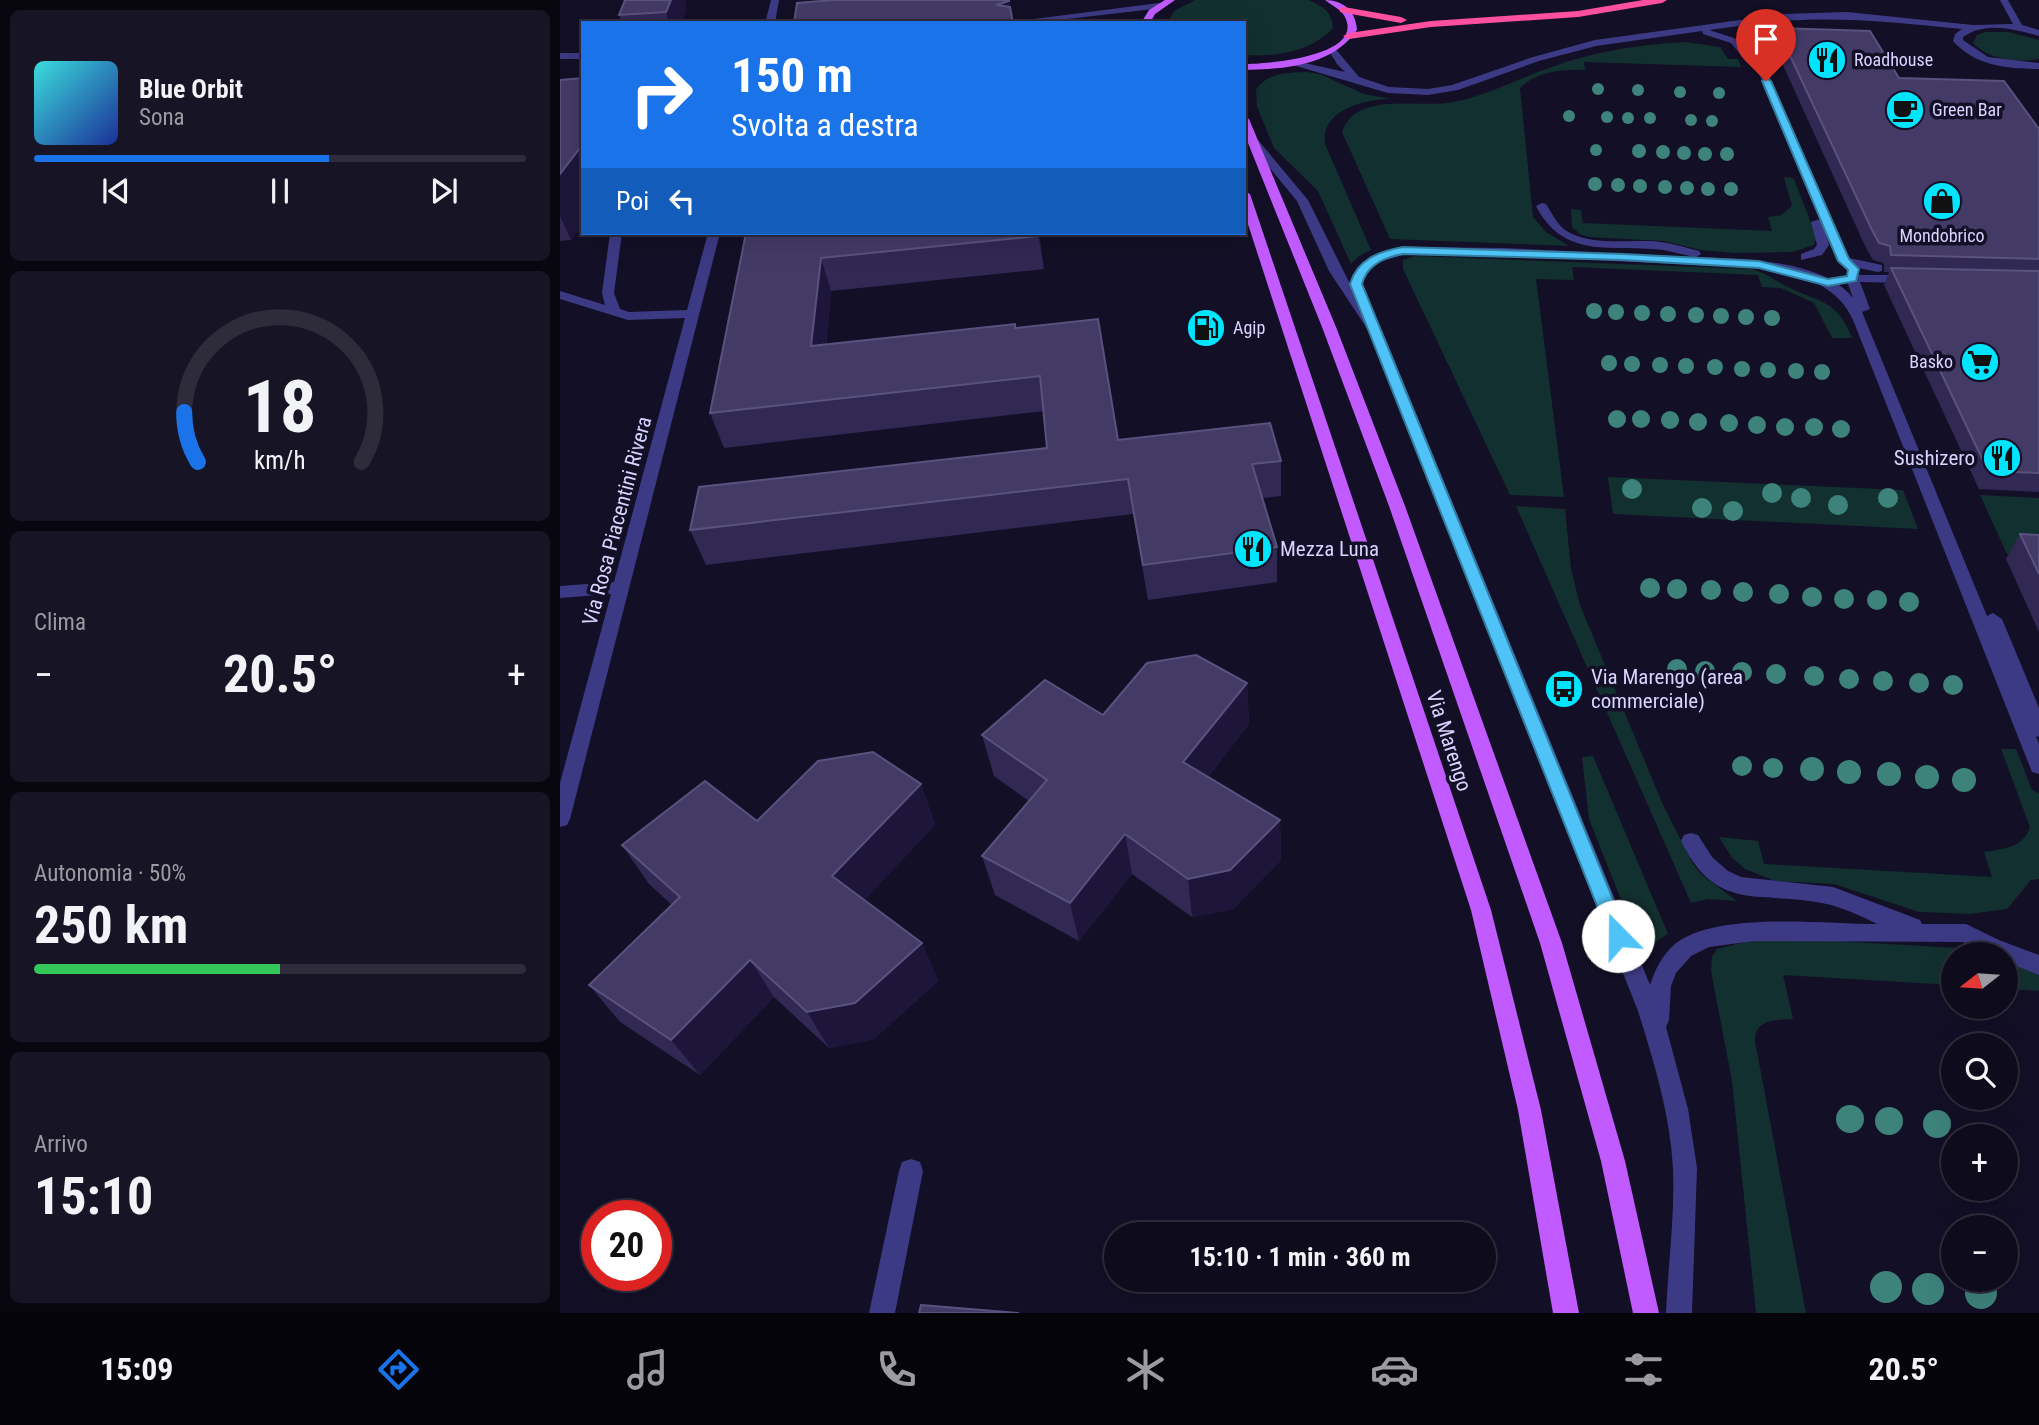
<!DOCTYPE html>
<html lang="it">
<meta charset="utf-8">
<style>
:root{--surface:#0e0b1c;--page:#171425;--text:#f1f3f6;--muted:#9b9ba3;--line:#2e2b3b;--accent:#1a73e8}
body{margin:0;font-family:"Roboto Condensed",sans-serif;background:var(--page);color:var(--text);height:100vh;display:flex;flex-direction:column;font-size:26px;white-space:nowrap}
*{box-sizing:border-box;margin:0}
p{font-size:23px;color:var(--muted)}
.icon{flex:none;width:38px;height:38px;fill:none;stroke:currentColor;stroke-width:2;stroke-linecap:round;stroke-linejoin:round}
.map{position:relative;flex:1;overflow:hidden}
.drawer{display:flex;flex-direction:column;gap:10px;padding:10px;background:#08060f;width:560px}
.drawer>*{flex:none}
.guide{position:absolute;left:21px;top:21px;width:665px;height:214px;border-radius:0px;box-shadow:0 7px 28px #0002,0 0 0 2px var(--line);background:#1a73e8;color:#fff;overflow:hidden}
.needle{width:46px;rotate:253deg}
.fabs{position:absolute;left:1381px;top:942px;display:grid;gap:14px}
.fabs a{display:grid;place-items:center;width:77px;height:77px;border-radius:50%;background:var(--surface);box-shadow:0 7px 28px #0002,0 0 0 2px var(--line);font-size:35px}
.speed{position:absolute;left:21px;top:1200px;display:flex;gap:14px;font-size:35px;font-weight:700;text-align:center}
.speed>*{display:grid;place-content:center;width:91px;height:91px;border-radius:50%;background:var(--surface);box-shadow:0 7px 28px #0002,0 0 0 2px var(--line);line-height:1}
.speed .limit{border:10px solid #d22;background:#fff;color:#111}
.pin{position:absolute;display:grid;place-items:center;width:60px;height:60px;color:#fff;margin:-72px -30px;border-radius:50% 50% 50% 0;rotate:-45deg;box-shadow:0 0 7px #0007}
.pin .icon{rotate:45deg}
.me{position:absolute;width:77px;margin:-38px;rotate:338deg;stroke-linejoin:round;filter:drop-shadow(0 0 5px #0008)}
.turn{display:flex;align-items:center;gap:24px;height:147px;padding:0 35px;font-size:32px}
.turn .icon{width:91px;height:91px;stroke-width:2.5}
.turn b{display:block;font-size:49px;line-height:60px}
.then{display:flex;align-items:center;height:66px;padding:0 35px;background:#0003;gap:14px;font-size:26px}
.big{font-size:52px;font-weight:700;line-height:1.1}
.drawer .widget{flex:1;display:flex;flex-direction:column;justify-content:center;gap:10px;min-width:0;padding:0 24px;border-radius:10px;background:var(--page)}
.drawer .dial{align-items:center;gap:0}
.dial svg{height:182px;overflow:visible;fill:none;stroke:var(--line);stroke-width:7;stroke-linecap:round;text-anchor:middle}
.dial text{fill:var(--text);stroke:none}
.song{display:flex;align-items:center;gap:21px}
.cover{width:84px;height:84px;border-radius:10px;background:linear-gradient(135deg,hsl(180 70% 55%),hsl(230 70% 35%))}
.played{height:7px;border-radius:4px;background:linear-gradient(90deg,var(--accent) 60%,var(--line) 60%)}
.keys{display:flex;justify-content:space-around;direction:ltr}
.heat{display:flex;justify-content:space-between;align-items:center;font-size:38px;direction:ltr}
.charge{height:10px;border-radius:5px;background:linear-gradient(90deg,#34c759 50%,var(--line) 0)}
.trip{position:absolute;left:544px;top:1222px;width:392px;height:70px;border-radius:35px;background:var(--surface);box-shadow:0 7px 28px #0002,0 0 0 2px var(--line);font-weight:700;line-height:70px;text-align:center}
.dock{display:flex;height:112px;justify-content:space-around;align-items:center;background:#06040b;color:var(--muted)}
.dock .icon{width:49px;height:49px}
.dock .on{color:var(--accent)}
.dock b{font-size:32px;color:var(--text)}
main{display:flex;flex:1;min-height:0}
.map>svg:first-child{display:block}
.green{fill:#12302f}
.lines{fill:none;stroke-linecap:round;stroke-linejoin:round}
.minor{fill:#3d3a85;fill-rule:evenodd}
.major{fill:#c25bff;fill-rule:evenodd}
.highway{fill:#ff4fa3;fill-rule:evenodd}
.tree{fill:#3d827b}
.wall{fill:#312854}
.shaded-wall{fill:#1d163a}
.building{fill:#433a66;stroke:#5a527e;stroke-width:2}
.route{fill:#4fc3f7;stroke:#337fa1;stroke-width:2}
.labels{text-anchor:middle;stroke-width:7;stroke-linejoin:round;paint-order:stroke}
.far-poi-label{font-size:18px;fill:#d9d4ff;stroke:#130f26;text-anchor:start}
.poi-label{font-size:21px;fill:#d9d4ff;stroke:#130f26;text-anchor:start}
.street-label{font-size:21px;fill:#d9d4ff;stroke:#130f26}
</style>
<main>
<section class="drawer">
<div class="widget">
<div class="song"><i class="cover"></i><div><b>Blue Orbit</b><p>Sona</p></div></div>
<div class="played"></div>
<div class="keys"><svg class="icon" aria-label="previous" viewBox="0 0 24 24"><path d="M18 5L8 12l10 7zM5 5v14"/></svg><svg class="icon" aria-label="pause" viewBox="0 0 24 24"><path d="M8 5v14M16 5v14"/></svg><svg class="icon" aria-label="next" viewBox="0 0 24 24"><path d="M6 5l10 7-10 7zM19 5v14"/></svg></div>
</div>
<div class="widget dial"><svg viewBox="0 0 100 80">
<path d="M14 69A42 42 0 1 1 86 69"/>
<path d="M14 69A42 42 0 0 1 8 47" stroke="#1a73e8"/>
<text x="50" y="56" font-size="32" font-weight="700">18</text>
<text x="50" y="72" font-size="11">km/h</text>
</svg></div>
<div class="widget"><p>Clima</p>
<div class="heat"><a>−</a><b class="big">20.5°</b><a>+</a></div>
</div>
<div class="widget"><p>Autonomia · 50%</p><b class="big">250 km</b><div class="charge"></div></div>
<div class="widget"><p>Arrivo</p><b class="big">15:10</b></div>
</section>
<div class="map">
<svg width="1479" height="1313" viewBox="0 0 1479 1313">
<rect width="100%" height="100%" fill="#130f26"/>
<!-- green -->
<path class="green" d="M635,0H749C763,7 772,11 773,28C752,52 715,57 684,55V23H607L614,11Z
M1425,32H1448L1479,40V59C1458,63 1427,59 1413,43L1417,35Z
M1125,42L1160,47L1168,59H1178L1181,67L1024,62L1025,70C1003,69 977,71 960,88L973,217L986,232L1009,246L830,239L782,132C796,90 861,109 893,102C927,96 957,79 989,68C1031,52 1080,44 1125,42Z
M748,72L762,75L804,94L831,99C805,99 760,110 765,144L811,250L799,256L791,264L758,191L714,148L697,107L696,90C706,73 730,72 748,72Z
M1229,177L1234,179L1256,236L1254,245L1232,252L1174,253L1141,250L1103,241L1029,237L1020,234L1012,227L1011,209L1021,210L1023,223L1212,231L1208,217L1221,215L1232,206L1224,178Z
M855,256L1190,269C1207,272 1216,282 1230,288C1263,304 1277,300 1292,338H1272L1254,303L1221,288L1202,287L1198,275L1012,267L1014,280L976,279L1004,497L950,495L843,269V260Z
M1048,477L1343,490L1358,529L1053,514Z
M1420,495L1479,498V555L1447,554Z
M956,506L1005,509L1011,569L1020,605L1103,805L1133,864L1142,875L1177,901L1148,899L1131,903Z
M1441,749H1456L1472,790L1479,793V879L1471,880L1447,909L1409,914L1359,912L1274,884L1215,881L1185,869L1172,858L1159,837L1198,841L1204,864L1432,877L1424,852C1442,849 1464,848 1470,827Z
M1033,756L1108,934C1098,939 1091,948 1081,950L1029,819L1022,757Z
M1204,937L1433,950L1456,955L1479,967V991L1446,989V954H1393V985L1223,975L1233,1019C1215,1020 1195,1019 1195,1041L1246,1313H1196L1172,1081L1151,971L1152,957L1157,949Z"/>
<g class="lines">
<!-- minor -->
<path class="minor" d="M211,0H219L215,23H205Z
M1440,0H1448L1462,25L1479,30V36C1454,29 1426,21 1403,37V40L1428,57L1479,63V69C1448,69 1415,66 1393,41L1395,34L1402,29C1327,22 1263,14 1187,25L1289,258L1322,265V271L1318,272L1280,264L1266,232L1269,245L1262,255L1241,260V254L1254,249L1257,245L1251,222L1260,219L1194,62L1187,63L1171,43L1143,34L1142,31L1036,46L979,61L898,90L868,95L828,93L726,63L731,60L785,72L777,64L768,49L773,46L799,77L829,87L868,89L892,85L973,57L1035,40L1224,14L1287,12L1413,25L1453,24ZM1179,26L1192,57L1177,39L1149,30Z
M599,3L604,6L602,8L473,23H442Z
M0,53H23V59H0Z
M690,140H698L748,200L790,284L799,267L810,257L843,247L943,248L1134,257C1119,254 1106,249 1091,249C1043,246 1002,256 976,206L982,203L986,204C992,213 996,223 1005,230C1029,246 1064,240 1091,241C1108,242 1124,247 1139,251L1141,254L1136,257C1182,259 1262,259 1293,298L1286,278L1288,275H1350L1356,279L1350,283L1300,282L1310,309L1302,312L1427,616L1433,613L1442,619L1479,708V737L1476,736L1479,744V774L1472,772L1470,767L1293,320C1275,280 1234,274 1195,268L976,257L843,255L819,262L808,272L802,284L807,301L804,304L822,330L1090,985C1095,970 1102,955 1115,944C1156,911 1265,924 1317,924C1297,914 1278,905 1256,902C1194,892 1155,910 1121,841L1124,835L1131,833L1138,835L1152,857L1168,871L1181,877L1273,887L1360,920L1362,924H1406L1439,940L1479,955V975L1446,962V954H1424L1403,942L1194,941L1149,947L1131,956L1116,973L1111,986L1109,1020L1106,1027L1128,1109L1137,1168L1132,1313H1106C1108,1265 1115,1216 1113,1168C1110,1114 1094,1062 1078,1011L808,330L769,271L737,201L690,144Z
M50,233H62L54,293L60,309L69,312L127,310L148,233H160L10,819L7,825L0,827V783L51,594L0,598V586L54,582L125,318L68,320L0,299V291L45,305L42,293Z
M351,1159L360,1162L363,1171L335,1313H309L339,1171L342,1162Z"/>
<!-- major -->
<path class="major" d="M605,0H615L595,14L590,23H581L589,10Z
M765,0C783,0 796,11 797,30C772,66 725,69 684,70V64C705,64 805,57 785,17C781,9 771,5 765,0Z
M684,116L689,119L776,327L845,506L1002,943L1065,1161L1099,1313H1073L1041,1161L980,943L829,506L762,327L684,133Z
M684,191L690,194L931,910L981,1110L1019,1313H993L958,1110L911,910L684,212Z"/>
<!-- highway -->
<path class="highway" d="M1083,0H1107L1102,3L1018,17L871,27L789,39L783,36L789,33L871,21L1018,11Z
M784,7L841,17L847,20L841,23L780,12V8Z"/>
</g>
<!-- trees -->
<g class="tree">
<circle cx="1038" cy="89" r="6"/>
<circle cx="1078" cy="90" r="6"/>
<circle cx="1120" cy="92" r="6"/>
<circle cx="1159" cy="93" r="6"/>
<circle cx="1009" cy="116" r="6"/>
<circle cx="1047" cy="117" r="6"/>
<circle cx="1068" cy="118" r="6"/>
<circle cx="1090" cy="118" r="6"/>
<circle cx="1131" cy="120" r="6"/>
<circle cx="1152" cy="121" r="6"/>
<circle cx="1036" cy="150" r="6"/>
<circle cx="1079" cy="151" r="7"/>
<circle cx="1103" cy="152" r="7"/>
<circle cx="1124" cy="153" r="7"/>
<circle cx="1145" cy="154" r="7"/>
<circle cx="1167" cy="154" r="7"/>
<circle cx="1035" cy="184" r="7"/>
<circle cx="1058" cy="185" r="7"/>
<circle cx="1080" cy="186" r="7"/>
<circle cx="1105" cy="187" r="7"/>
<circle cx="1127" cy="188" r="7"/>
<circle cx="1148" cy="189" r="7"/>
<circle cx="1171" cy="189" r="7"/>
<circle cx="1034" cy="311" r="8"/>
<circle cx="1056" cy="312" r="8"/>
<circle cx="1082" cy="313" r="8"/>
<circle cx="1108" cy="314" r="8"/>
<circle cx="1136" cy="315" r="8"/>
<circle cx="1161" cy="316" r="8"/>
<circle cx="1186" cy="317" r="8"/>
<circle cx="1212" cy="318" r="8"/>
<circle cx="1049" cy="363" r="8"/>
<circle cx="1072" cy="364" r="8"/>
<circle cx="1100" cy="365" r="8"/>
<circle cx="1126" cy="366" r="8"/>
<circle cx="1155" cy="367" r="8"/>
<circle cx="1182" cy="369" r="8"/>
<circle cx="1208" cy="370" r="8"/>
<circle cx="1236" cy="371" r="8"/>
<circle cx="1262" cy="372" r="8"/>
<circle cx="1057" cy="419" r="9"/>
<circle cx="1081" cy="419" r="9"/>
<circle cx="1110" cy="420" r="9"/>
<circle cx="1138" cy="422" r="9"/>
<circle cx="1169" cy="423" r="9"/>
<circle cx="1197" cy="425" r="9"/>
<circle cx="1225" cy="427" r="9"/>
<circle cx="1254" cy="427" r="9"/>
<circle cx="1281" cy="429" r="9"/>
<circle cx="1072" cy="489" r="10"/>
<circle cx="1212" cy="493" r="10"/>
<circle cx="1241" cy="498" r="10"/>
<circle cx="1328" cy="498" r="10"/>
<circle cx="1278" cy="505" r="10"/>
<circle cx="1142" cy="508" r="10"/>
<circle cx="1173" cy="511" r="10"/>
<circle cx="1090" cy="588" r="10"/>
<circle cx="1117" cy="589" r="10"/>
<circle cx="1151" cy="590" r="10"/>
<circle cx="1183" cy="592" r="10"/>
<circle cx="1219" cy="594" r="10"/>
<circle cx="1252" cy="597" r="10"/>
<circle cx="1284" cy="599" r="10"/>
<circle cx="1317" cy="600" r="10"/>
<circle cx="1349" cy="602" r="10"/>
<circle cx="1117" cy="669" r="10"/>
<circle cx="1145" cy="671" r="10"/>
<circle cx="1182" cy="672" r="10"/>
<circle cx="1216" cy="674" r="10"/>
<circle cx="1254" cy="676" r="10"/>
<circle cx="1289" cy="679" r="10"/>
<circle cx="1323" cy="681" r="10"/>
<circle cx="1359" cy="683" r="10"/>
<circle cx="1393" cy="685" r="10"/>
<circle cx="1182" cy="766" r="10"/>
<circle cx="1252" cy="769" r="12"/>
<circle cx="1213" cy="768" r="10"/>
<circle cx="1289" cy="772" r="12"/>
<circle cx="1329" cy="774" r="12"/>
<circle cx="1367" cy="777" r="12"/>
<circle cx="1404" cy="780" r="12"/>
<circle cx="1290" cy="1119" r="14"/>
<circle cx="1329" cy="1121" r="14"/>
<circle cx="1377" cy="1124" r="14"/>
<circle cx="1326" cy="1287" r="16"/>
<circle cx="1368" cy="1289" r="16"/>
<circle cx="1421" cy="1293" r="16"/>
</g>
<!-- wall -->
<path class="wall" d="M126,11L121,23H62L59,15Z
M1217,28L1339,78L1479,129V492L1419,489L1324,285L1329,272H1324V263L1313,260L1306,248L1213,43Z
M23,78V224L11,240L0,241V80Z
M186,233H479L484,269L271,291L266,345L456,328L558,440L721,461V496L702,498L717,547V582L588,600L573,514L146,565L130,530L487,448L484,411L164,448L150,413Z
M1460,534L1479,535V632L1446,559Z
M687,683L689,724L648,777L720,820L721,860L673,909L632,917L572,874L519,941L435,895L422,856L469,801L434,776L422,735L543,715Z
M361,784L375,825L304,900L362,943L378,981L314,1039L269,1048L214,997L140,1075L60,1022L29,985L112,905L89,884L62,845L197,821Z"/>
<!-- shaded-wall -->
<path class="shaded-wall" d="M111,0H126V11L121,23H109L106,12Z
M449,1L452,19L436,5Z
M23,144V224L11,240L0,216V174Z
M478,233H479L484,269Z
M261,258L271,291L262,381L251,346Z
M687,683L689,724L628,802L623,762Z
M361,784L375,825L291,915L272,876Z
M720,820L721,860L673,909L632,917L628,879Z
M565,834L572,874L519,941L510,903Z
M362,943L378,981L314,1039L269,1048L247,1012Z
M190,960L214,997L140,1075L111,1040Z"/>
<!-- building -->
<path class="building" d="M65,0H111L106,12L59,15Z
M273,0H449V1L436,5L450,7L453,23H234L237,3Z
M1217,28L1310,31L1339,78L1444,81L1479,129V259L1331,255L1330,246L1319,243L1312,230Z
M23,78V144L0,174V80Z
M186,233H478L479,236L261,258L251,346L455,324V328L538,319L558,440L710,423L721,461L692,464L717,547L583,565L568,479L130,530L139,487L487,448L480,376L150,413Z
M1331,268L1479,271V473L1428,471Z
M1460,534L1479,535V574Z
M636,655L687,683L623,762L720,820L670,870L628,879L565,834L510,903L422,856L487,780L422,735L485,680L543,715L587,663Z
M313,752L361,784L272,876L362,943L295,1003L247,1012L190,960L111,1040L29,985L120,897L62,845L145,781L197,821L258,761Z
M361,1305L459,1313H359Z"/>
<!-- route -->
<path class="route" d="M1206,78L1211,81L1289,259L1299,269L1296,281L1268,286L1199,268L1063,260L843,254C825,257 807,265 802,284L1068,936L1065,942L1058,944L1052,942L1049,936L790,284C797,259 820,251 843,247L1063,254L1199,261L1268,279L1287,276L1288,270L1278,261L1202,81Z"/>
<!-- icons -->
<defs>
<g id="restaurant-disc" transform="scale(2.0125)"><circle r="9.5" fill="#00e5ff" stroke="#130f26"/><path d="M-5-6h1v4h1v-4h1v4h1v-4h1v5L-1.5 .5V6h-2V.5L-5-1ZM5-6V6H3V1.5H1.5Q1.5-4 5-6Z" fill="#111"/></g>
<g id="cafe-disc" transform="scale(2.0125)"><circle r="9.5" fill="#00e5ff" stroke="#130f26"/><path d="M-5.5-4.5H6V0H3Q3 3.5 0 3.5H-2.5Q-5.5 3.5-5.5 0ZM3-3.2v2h1.7v-2ZM-6 4.5H4V6H-6Z" fill="#111"/></g>
<g id="shop-disc" transform="scale(2.0125)"><circle r="9.5" fill="#00e5ff" stroke="#130f26"/><path d="M-5-2.5h2.3a2.7 3.5 0 0 1 5.4 0H5L5.5 6h-11ZM-1.5-2.5h3a1.5 2.3 0 0 0-3 0Z" fill="#111"/></g>
<g id="fuel-disc" transform="scale(2.0125)"><circle r="9.5" fill="#00e5ff" stroke="#130f26"/><path d="M-5.5-6h7V0h2V4h1.3V-2.5L3-4.5l.8-.8L6-3V5H2.5V1h-1V6h-7ZM-4.2-4.7v3.2H.2V-4.7Z" fill="#111"/></g>
<g id="supermarket-disc" transform="scale(2.0125)"><circle r="9.5" fill="#00e5ff" stroke="#130f26"/><path d="M-6-5.5h2.5l.6 2H6L4.5 2H-2.5L-4.4-4H-6ZM-1.5 3.2a1.3 1.3 0 1 0 .1 0ZM3 3.2a1.3 1.3 0 1 0 .1 0Z" fill="#111"/></g>
<g id="bus-disc" transform="scale(2.0125)"><circle r="9.5" fill="#00e5ff" stroke="#130f26"/><path d="M-5-6H5V4H4V6H2V4H-2V6H-4V4H-5ZM-3.5-4V0h7V-4ZM-3.5 1.2v1.5H-2V1.2ZM2 1.2v1.5H3.5V1.2Z" fill="#111"/></g>
</defs>
<g fill-rule="evenodd">
<use href="#restaurant-disc" x="1267" y="60"/>
<use href="#cafe-disc" x="1345" y="110"/>
<use href="#shop-disc" x="1382" y="201"/>
<use href="#fuel-disc" x="646" y="328"/>
<use href="#supermarket-disc" x="1420" y="362"/>
<use href="#restaurant-disc" x="1442" y="458"/>
<use href="#restaurant-disc" x="693" y="549"/>
<use href="#bus-disc" x="1004" y="689"/>
</g>
<g class="labels">
<!-- far-poi labels -->
<g class="far-poi-label">
<text x="1294" y="66">Roadhouse</text>
<text x="1372" y="116">Green Bar</text>
<text x="1382" y="242" text-anchor="middle">Mondobrico</text>
<text x="673" y="334">Agip</text>
<text x="1393" y="368" text-anchor="end">Basko</text>
</g>
<!-- poi labels -->
<g class="poi-label">
<text x="1415" y="465" text-anchor="end">Sushizero</text>
<text x="720" y="556">Mezza Luna</text>
<text x="1031" y="684">Via Marengo (area<tspan x="1031" dy="24">commerciale)</tspan></text>
</g>
<!-- street labels -->
<g class="street-label">
<text transform="translate(57 521) rotate(-75)" y="7">Via Rosa Piacentini Rivera</text>
<text transform="translate(889 741) rotate(72)" y="7">Via Marengo</text>
</g>
</g>
</svg>
<div class="fabs">
<a><svg class="needle" viewBox="-14 -14 28 28"><path d="M0-13l5 13h-10z" fill="#e53935"/><path d="M0 13l5-13h-10z" fill="#9b9ba3"/></svg></a>
<a><svg class="icon" aria-label="search" viewBox="0 0 24 24"><circle cx="10" cy="10" r="6"/><path d="M15 15l6 6"/></svg></a>
<a>+</a>
<a>−</a>
</div>
<div class="speed"><div class="limit">20</div></div>
<div class="pin" style="left:1206px;top:81px;background:#d93025"><svg class="icon" aria-label="arrive" viewBox="0 0 24 24"><path d="M6 21V4h12l-3 4 3 4H6"/></svg></div>
<svg class="me" style="left:1058px;top:936px" viewBox="-20 -20 40 40"><circle r="19" fill="#fff"/><path d="M0-13L10 11 0 6-10 11z" fill="#4fc3f7"/></svg>
<div class="trip">15:10 · 1 min · 360 m</div>
<div class="guide">
<div class="turn"><svg class="icon" aria-label="right" viewBox="0 0 24 24"><path d="M7 20v-9h11M14 6l5 5-5 5"/></svg><div><b>150 m</b>Svolta a destra</div></div>
<div class="then">Poi<svg class="icon" aria-label="left" viewBox="0 0 24 24"><path d="M17 20v-9H6M10 6l-5 5 5 5"/></svg></div>
</div>
</div>
</main>
<nav class="dock">
<b>15:09</b>
<svg class="icon on" aria-label="directions" viewBox="0 0 24 24"><path d="M12 3l9 9-9 9-9-9zM9 14v-3h6M13 9l2 2-2 2"/></svg>
<svg class="icon" aria-label="music" viewBox="0 0 24 24"><path d="M9 18V5l10-2v13"/><circle cx="6" cy="18" r="3"/><circle cx="16" cy="16" r="3"/></svg>
<svg class="icon" aria-label="phone" viewBox="0 0 24 24"><path d="M5 4h4l2 5-3 2q2 4 5 5l2-3 5 2v4C11 20 4 13 5 4z"/></svg>
<svg class="icon" aria-label="climate" viewBox="0 0 24 24"><path d="M12 3v18M4 7l16 10M4 17L20 7"/></svg>
<svg class="icon" aria-label="car" viewBox="0 0 24 24"><path d="M5 17H2v-5l4-1 3-4h7l3 4 3 1v5h-3M9 17h6M6 11h13"/><circle cx="7" cy="17" r="2"/><circle cx="17" cy="17" r="2"/></svg>
<svg class="icon" aria-label="filters" viewBox="0 0 24 24"><path d="M4 7h16M4 17h16"/><circle cx="9" cy="7" r="2"/><circle cx="15" cy="17" r="2"/></svg>
<b>20.5°</b>
</nav>
